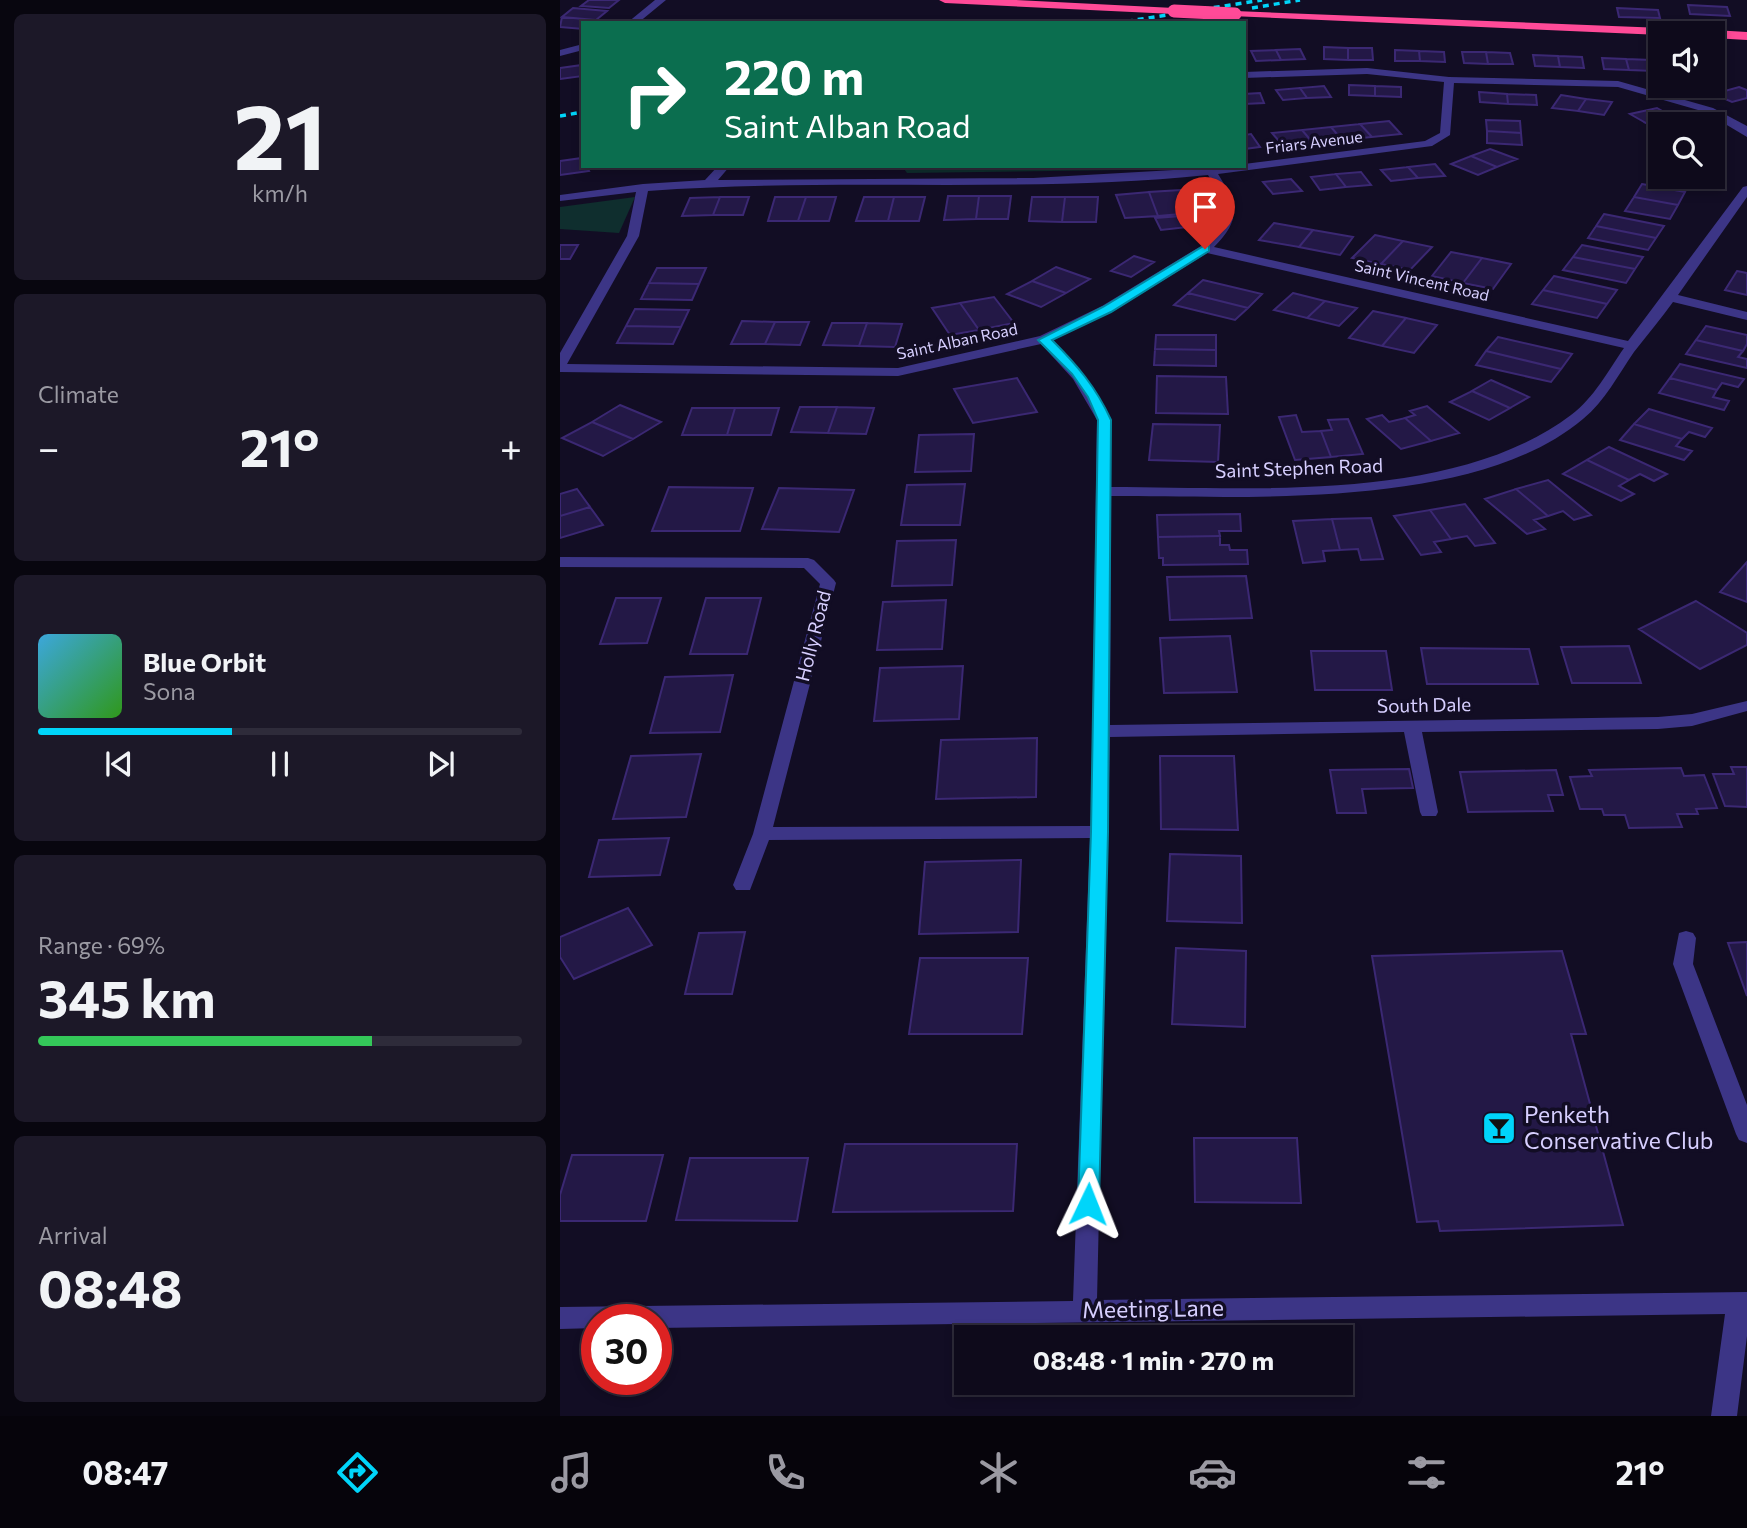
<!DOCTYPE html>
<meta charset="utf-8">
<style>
:root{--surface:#0e0a1b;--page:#1c1828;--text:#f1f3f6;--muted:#9b9aa3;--line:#2e2b3a;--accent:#00d5fa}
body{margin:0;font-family:Commissioner,sans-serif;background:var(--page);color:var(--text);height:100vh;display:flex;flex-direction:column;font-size:26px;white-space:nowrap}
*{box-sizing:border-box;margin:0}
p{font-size:23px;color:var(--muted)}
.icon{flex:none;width:38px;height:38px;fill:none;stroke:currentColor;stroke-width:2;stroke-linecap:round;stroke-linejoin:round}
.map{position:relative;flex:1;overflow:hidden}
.side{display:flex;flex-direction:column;gap:14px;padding:14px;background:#08060f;width:560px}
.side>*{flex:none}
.banner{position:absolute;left:21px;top:21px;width:665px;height:147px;border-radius:0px;box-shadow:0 4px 10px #0003,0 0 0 2px var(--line);background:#0b6e4f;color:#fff;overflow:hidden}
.controls{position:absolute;left:1088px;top:21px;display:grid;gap:14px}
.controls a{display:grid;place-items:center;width:77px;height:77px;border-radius:0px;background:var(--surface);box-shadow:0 4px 10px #0003,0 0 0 2px var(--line);font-size:35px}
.speed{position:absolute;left:21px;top:1304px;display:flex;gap:14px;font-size:35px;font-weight:700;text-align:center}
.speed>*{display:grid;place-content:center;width:91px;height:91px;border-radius:50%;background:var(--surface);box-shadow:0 4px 10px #0003,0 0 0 2px var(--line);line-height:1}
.speed .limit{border:10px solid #d22;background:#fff;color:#111}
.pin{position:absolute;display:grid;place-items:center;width:60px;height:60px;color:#fff;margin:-72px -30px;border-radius:50% 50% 50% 0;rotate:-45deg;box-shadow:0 0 7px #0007}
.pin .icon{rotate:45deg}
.me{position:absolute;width:77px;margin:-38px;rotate:2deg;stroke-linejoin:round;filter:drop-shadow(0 0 5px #0008)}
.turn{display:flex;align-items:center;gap:24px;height:147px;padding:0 28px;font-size:32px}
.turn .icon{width:91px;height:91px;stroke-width:2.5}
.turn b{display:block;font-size:49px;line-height:60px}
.big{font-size:52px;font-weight:700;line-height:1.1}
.side .widget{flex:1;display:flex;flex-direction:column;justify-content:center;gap:10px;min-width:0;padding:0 24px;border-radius:10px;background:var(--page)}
.side .dial{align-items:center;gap:0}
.dial b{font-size:91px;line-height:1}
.song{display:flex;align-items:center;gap:21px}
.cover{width:84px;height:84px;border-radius:10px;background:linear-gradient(135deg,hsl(200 70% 55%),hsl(110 70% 35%))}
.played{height:7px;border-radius:4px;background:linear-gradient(90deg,var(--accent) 40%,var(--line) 40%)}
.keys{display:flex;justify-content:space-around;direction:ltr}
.heat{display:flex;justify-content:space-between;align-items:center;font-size:38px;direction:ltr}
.charge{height:10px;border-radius:5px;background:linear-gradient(90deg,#34c759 69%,var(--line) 0)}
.trip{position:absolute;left:394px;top:1325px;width:399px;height:70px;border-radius:0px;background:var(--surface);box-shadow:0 4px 10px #0003,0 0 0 2px var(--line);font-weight:700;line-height:70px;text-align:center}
.dock{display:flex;height:112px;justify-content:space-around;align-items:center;background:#06040b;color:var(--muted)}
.dock .icon{width:49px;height:49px}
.dock .on{color:var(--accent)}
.dock b{font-size:32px;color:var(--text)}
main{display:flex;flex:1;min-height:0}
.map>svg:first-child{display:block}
.green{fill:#0f2e2e}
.building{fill:#231846;stroke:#3b2873;stroke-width:2}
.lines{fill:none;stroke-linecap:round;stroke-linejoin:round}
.minor{fill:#3c3586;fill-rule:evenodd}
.highway{fill:#ff4a98;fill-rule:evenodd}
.rail{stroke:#00d5fa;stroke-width:3.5;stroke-dasharray:6 5;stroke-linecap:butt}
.highway-bridge{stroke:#ff4a98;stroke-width:13}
.route{fill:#00d5fa;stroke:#008aa2;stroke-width:2}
.labels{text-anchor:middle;stroke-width:7;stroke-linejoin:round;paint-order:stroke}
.far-street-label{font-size:16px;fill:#d7cfff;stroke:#120d24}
.street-label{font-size:19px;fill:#d7cfff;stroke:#120d24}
.near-poi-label{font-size:23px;fill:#d7cfff;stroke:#120d24;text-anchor:start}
.near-street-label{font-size:23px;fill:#d7cfff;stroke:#120d24}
</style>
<main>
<section class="side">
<div class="widget dial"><b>21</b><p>km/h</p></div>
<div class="widget"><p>Climate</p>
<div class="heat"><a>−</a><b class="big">21°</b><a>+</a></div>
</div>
<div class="widget">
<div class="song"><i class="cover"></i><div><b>Blue Orbit</b><p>Sona</p></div></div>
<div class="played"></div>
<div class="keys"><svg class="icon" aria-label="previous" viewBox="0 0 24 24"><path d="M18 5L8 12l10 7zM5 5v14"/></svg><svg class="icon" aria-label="pause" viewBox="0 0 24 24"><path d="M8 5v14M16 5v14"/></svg><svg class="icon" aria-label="next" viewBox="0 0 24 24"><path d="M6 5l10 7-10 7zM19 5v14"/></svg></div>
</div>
<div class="widget"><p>Range · 69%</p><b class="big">345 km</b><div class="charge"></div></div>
<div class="widget"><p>Arrival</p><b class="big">08:48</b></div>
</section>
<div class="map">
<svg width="1187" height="1416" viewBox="0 0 1187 1416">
<rect width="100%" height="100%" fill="#120d24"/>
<!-- green -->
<path class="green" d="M342,166H561L563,170L347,173Z
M75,197L59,233L0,229V207Z"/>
<!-- building -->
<path class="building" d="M29,0H59L49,8L21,6Z
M1128,5L1167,7L1170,16L1130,14Z
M13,8L47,11L36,20L2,17Z
M1057,8L1098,10L1100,18L1059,17Z
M2,17L36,20L23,23V29L0,27Z
M764,47L788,48V60L764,59Z
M788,48H812L813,60H788Z
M740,49L745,59L721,60L716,50Z
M716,50L721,60L696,61L691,51Z
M835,50L859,51L860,61H835Z
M859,51L884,52L885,62L860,61Z
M902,52H926L928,64L904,63Z
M926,52L950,53L953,64H928Z
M973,55L998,56L1000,67L975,66Z
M998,56L1022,57L1024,68L1000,67Z
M1042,58L1066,59L1069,70L1044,69Z
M1066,59L1091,60L1094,71L1069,70Z
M22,65L23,76L0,79V68Z
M789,85L815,86V96L789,95Z
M764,86L771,97L747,98L740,88Z
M815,86L841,87V97L815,96Z
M1179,87L1187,90V98L1172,102L1154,94Z
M740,88L747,98L723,100L716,90Z
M919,92L947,94L948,104L920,102Z
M700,93L704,103L684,104V94Z
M947,94L976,95L977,105L948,104Z
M1001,95L1026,99L1018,111L992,108Z
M1026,99L1052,102L1044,115L1018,111Z
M1097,108L1113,117L1086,123L1070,114Z
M1113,117L1127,124H1101V130L1086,123Z
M926,120L960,121L961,133L927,131Z
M829,121L841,134L812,137L800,124Z
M800,124L812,137L782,140L771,127Z
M771,127L782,140L753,143L742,130Z
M742,130L753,143L723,146L712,133Z
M927,131L961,133L962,145L927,143Z
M691,134L700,147L684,149V135Z
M930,149L957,159L937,167L911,156Z
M911,156L937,167L918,175L891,164Z
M22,158L23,166H26L29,171L0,175V161Z
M875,164L885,176L858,178L848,167Z
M848,167L858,178L831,181L821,170Z
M801,172L811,185L786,187L776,174Z
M776,174L786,187L760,190L751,177Z
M731,179L742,191L713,194L703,182Z
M1082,184L1125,192L1118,205L1074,197Z
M621,190L632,213L598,216L589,192Z
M589,192L598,216L565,218L556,195Z
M388,196H419L416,219L384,220Z
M419,196H451L448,219H416Z
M160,197L153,215L122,216L130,198Z
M160,197H189L183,215H153Z
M215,197H246L238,221H208Z
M246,197H276L269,221H238Z
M304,197H334L328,221H296Z
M334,197H365L359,221H328Z
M472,197H505L502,222L469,221Z
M505,197H538L536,222H502Z
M1074,197L1118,205L1110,219L1065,211Z
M1044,214L1104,226L1096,238L1036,226Z
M622,216L628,227L601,230L595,218Z
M714,223L753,230L739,247L699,240Z
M1036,226L1096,238L1088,250L1028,238Z
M753,230L793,237L780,255L739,247Z
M815,235L843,241L821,264L792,258Z
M843,241L872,247L850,270L821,264Z
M0,245H18L10,259H0Z
M1022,245L1083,257L1075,269L1013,257Z
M891,252L922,258L903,283L872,276Z
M574,256L594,262L571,277L551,271Z
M1013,257L1075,269L1066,283L1003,270Z
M922,258L951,264L933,289L903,283Z
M496,267L530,279L506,293L472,281Z
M97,268H146L139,284L89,283Z
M1177,271L1187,273V295L1165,290Z
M994,276L1057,290L1047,304L983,290Z
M643,280L702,294L688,308L628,293Z
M472,281L506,293L481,307L447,294Z
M89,283L139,284L132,300L81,299Z
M983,290L1047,304L1037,318L972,304Z
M628,293L688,308L675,320L614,305Z
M733,293L765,301L747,318L714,310Z
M434,297L454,323L419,330L400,303Z
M765,301L797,308L779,326L747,318Z
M400,303L419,330L390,335L372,308Z
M75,309L129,310L121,327L66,326Z
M813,311L846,318L822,346L789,338Z
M846,318L877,325L854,353L822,346Z
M182,321L215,322L205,344H171Z
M215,322H249L240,345L205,344Z
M272,323H307L299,346L263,345Z
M307,323L342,324L335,347L299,346Z
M66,326L121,327L113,344L57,343Z
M1146,326L1187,335V344L1183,351L1136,340Z
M596,335H656V350L595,349Z
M938,337L1012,354L1001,369L926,351Z
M1136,340L1183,351L1178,357L1187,359V368L1126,354Z
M595,349L656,350V366L594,365Z
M926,351L1001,369L991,382L916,365Z
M1120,364L1184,379L1178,387L1162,383L1157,390L1110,378Z
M597,376L666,377L668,414L596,413Z
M457,378L477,412L413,423L394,389Z
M1110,378L1157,390L1153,397L1169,401L1164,410L1099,393Z
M931,380L969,397L950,408L912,391Z
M912,391L950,408L929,420L890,402Z
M60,405L101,422L73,439L32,422Z
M867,406L899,433L871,441L845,418L855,415L850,411Z
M240,407H277L268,433L231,432Z
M277,407L314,408L306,434L268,433Z
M132,408H175L167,435H122Z
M175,408H219L211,435H167Z
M1089,409L1152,428L1145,437L1129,432L1122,439L1074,424Z
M736,415L742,432L761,431L771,457L735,460L719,417Z
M822,415L829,422L845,418L871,441L841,449L807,419Z
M788,419L803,454L771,457L761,431L772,430L768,420Z
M32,422L73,439L43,456L2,438Z
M593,424L660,425L658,462L589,460Z
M1074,424L1122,439L1116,446L1132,451L1124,460L1060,440Z
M414,434L411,471L355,472L359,435Z
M1049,447L1107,474L1094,481L1080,474L1069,480L1027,460Z
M1027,460L1069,480L1059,486L1074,494L1061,501L1003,474Z
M988,480L1031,515L1014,520L1003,511L988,516L956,489Z
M405,484L400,525H341L347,485Z
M109,487L193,488L180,531H92Z
M219,488L294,490L279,532L202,529Z
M17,489L30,507L0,516V494Z
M956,489L988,516L974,520L985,529L967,534L925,499Z
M905,504L935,543L915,546L907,536L891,539L870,510Z
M30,507L43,525L0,538V516Z
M870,510L891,539L874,542L881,552L861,555L834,516Z
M680,514L681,531H659L660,536L598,537L597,515Z
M811,518L823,559L801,560L798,549L780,550L772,519Z
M772,519L780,550L763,551L765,561L743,563L733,521Z
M660,536V545H669L670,550H687L688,564L603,565V558H599L598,537Z
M396,540L392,585L332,586L337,541Z
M1187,562V602L1160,592Z
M686,576L692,618L610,620L607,577Z
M56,598H101L87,643L40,644Z
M146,598H201L187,654H130Z
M386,600L382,649L317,650L323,602Z
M1136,601L1187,633V645L1140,669L1079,629Z
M670,636L677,692L604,693L600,638Z
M1069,646L1081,683H1012L1001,647Z
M861,648L969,649L978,684H867Z
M751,651H826L832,690H755Z
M403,666L399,719L314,721L320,668Z
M173,675L160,732L90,733L105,677Z
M477,738L476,797L376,799L381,740Z
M141,754L126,817L53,819L71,756Z
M600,756H674L678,830L601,829Z
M1171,767H1187V807L1165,806L1153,774H1174Z
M1121,768L1124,776L1144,775L1157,808L1136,809L1138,814H1117L1122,827L1069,828L1065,815H1044L1042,809H1020L1010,777L1032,776L1029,770Z
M849,769L853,788L802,789L806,813H777L770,770Z
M996,770L1003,795H988L993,811L908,812L900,772Z
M109,838L100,875L29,877L39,840Z
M610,854L681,856L682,923L607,921Z
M461,860L458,932L359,934L365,862Z
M68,908L92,945L14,979L0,957V937Z
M185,932L172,994H125L139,933Z
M1187,942V996L1168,943Z
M616,948L686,951L685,1027L612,1024Z
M1002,951L1026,1034H1011L1063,1225L880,1231L878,1221L857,1222L812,956Z
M360,958H468L462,1034H349Z
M634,1138H737L741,1203L635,1202Z
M285,1144H457L453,1211L273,1212Z
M12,1155H103L86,1221H0V1195Z
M130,1158H248L237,1221L116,1220Z"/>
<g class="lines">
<!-- minor -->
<path class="minor" d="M95,0H106L78,23H67Z
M23,44V50L0,56V50Z
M807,68L889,77L1058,81L1153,108L1187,126V137L1145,112L1058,87L894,83L890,135L872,146L658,174C678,206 681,220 654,247L1068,341L1183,187L1187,186V197L1118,295L1187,312V320L1113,302C1101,319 1087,335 1074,352C1058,375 1045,401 1023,419C914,511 686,496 551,496L550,725L1098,717L1132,714L1187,701V711L1132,726L1098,729L862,732L878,812L876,816H862L860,812L844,732L550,737L537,1300L1187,1292V1336L1177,1416H1151L1165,1314L96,1328V1320H37V1328L0,1329V1307L513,1301L530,838L209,840L190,890H176L173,885L193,834L260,584L244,568L0,567V557L248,558L254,560L274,580L276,583L213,827L531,826L537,420L513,379L481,344L338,376L0,372V353L67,236L76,192L0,201V195L83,184L145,180L158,166H170L158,180L473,178L684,166V164L865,141L880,133L884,82L807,74L684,78V72ZM648,175L656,189L662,208L660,227L641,246L542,306L480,336L338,368L7,364L79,236L88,191C274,177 461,194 648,175ZM647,253L1064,348C1048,371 1034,398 1011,415C893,504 692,487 551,487V420L523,374L493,340L552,312Z
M1126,931L1133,933L1136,938L1133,964L1187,1105V1143L1179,1140L1176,1134L1113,964L1119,933Z"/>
<!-- highway -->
<path class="highway" d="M379,0H456L614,8L620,11L614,14L385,3Z
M675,11L1128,29L1134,33H1101V35L671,16L669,14Z
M1153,30L1187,32V40L1153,38V33H1148Z"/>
<!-- rail -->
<path class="rail" d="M692,8L740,0
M556,23L702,0
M0,116L23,112"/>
<!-- highway-bridge -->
<path class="highway-bridge" d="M614,11L675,14"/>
</g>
<!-- route -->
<path class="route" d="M645,245L649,246V251L551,312L492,340C517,365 536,387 551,420L548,832L539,1204L536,1210L528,1213L521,1210L518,1204L531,832L538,420L528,397L512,374L478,340L543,307Z"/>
<!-- icons -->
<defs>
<g id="bar-square" transform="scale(1.75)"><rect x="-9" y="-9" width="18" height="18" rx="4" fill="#00d5fa" stroke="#120d24"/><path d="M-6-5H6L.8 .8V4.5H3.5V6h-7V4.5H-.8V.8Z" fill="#111"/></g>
</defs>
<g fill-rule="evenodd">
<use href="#bar-square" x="939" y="1128"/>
</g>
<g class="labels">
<!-- far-street labels -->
<g class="far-street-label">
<text transform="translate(754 142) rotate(-7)" y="6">Friars Avenue</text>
<text transform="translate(862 280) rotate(13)" y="6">Saint Vincent Road</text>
<text transform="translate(397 341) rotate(-12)" y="6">Saint Alban Road</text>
</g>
<!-- street labels -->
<g class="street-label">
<text transform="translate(739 468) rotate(-2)" y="7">Saint Stephen Road</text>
<text transform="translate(253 636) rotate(-76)" y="7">Holly Road</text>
<text transform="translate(864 705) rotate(-1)" y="7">South Dale</text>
</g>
<!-- near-poi labels -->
<g class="near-poi-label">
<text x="964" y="1123">Penketh<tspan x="964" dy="26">Conservative Club</tspan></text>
</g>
<!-- near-street labels -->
<g class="near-street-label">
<text transform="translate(593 1309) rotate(-1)" y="8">Meeting Lane</text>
</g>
</g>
</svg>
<div class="controls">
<a><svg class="icon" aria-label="sound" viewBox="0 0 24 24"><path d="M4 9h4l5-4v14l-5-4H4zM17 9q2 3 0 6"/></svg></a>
<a><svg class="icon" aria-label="search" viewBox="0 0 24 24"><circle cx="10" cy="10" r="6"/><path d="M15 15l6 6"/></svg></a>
</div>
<div class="speed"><div class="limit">30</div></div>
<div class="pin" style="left:645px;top:249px;background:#d93025"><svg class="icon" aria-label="arrive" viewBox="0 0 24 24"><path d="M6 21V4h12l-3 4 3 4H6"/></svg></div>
<svg class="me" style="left:528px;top:1204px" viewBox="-20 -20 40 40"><path d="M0-17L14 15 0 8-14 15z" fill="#00d5fa" stroke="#fff" stroke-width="4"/></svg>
<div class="trip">08:48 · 1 min · 270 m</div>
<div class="banner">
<div class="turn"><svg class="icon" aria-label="right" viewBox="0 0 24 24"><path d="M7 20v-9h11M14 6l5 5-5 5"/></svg><div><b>220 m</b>Saint Alban Road</div></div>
</div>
</div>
</main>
<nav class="dock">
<b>08:47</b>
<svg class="icon on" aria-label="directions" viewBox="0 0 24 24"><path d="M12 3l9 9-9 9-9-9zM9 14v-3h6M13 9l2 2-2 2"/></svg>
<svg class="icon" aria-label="music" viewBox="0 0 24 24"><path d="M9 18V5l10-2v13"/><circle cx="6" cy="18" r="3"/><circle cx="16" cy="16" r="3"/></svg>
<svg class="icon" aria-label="phone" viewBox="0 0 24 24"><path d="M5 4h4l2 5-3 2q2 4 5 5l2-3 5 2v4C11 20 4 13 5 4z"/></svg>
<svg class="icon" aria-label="climate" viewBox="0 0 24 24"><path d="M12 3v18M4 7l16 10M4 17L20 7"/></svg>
<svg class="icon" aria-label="car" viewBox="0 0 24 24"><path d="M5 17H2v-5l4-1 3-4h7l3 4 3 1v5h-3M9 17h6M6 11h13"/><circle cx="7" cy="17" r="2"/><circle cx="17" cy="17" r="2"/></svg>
<svg class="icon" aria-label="filters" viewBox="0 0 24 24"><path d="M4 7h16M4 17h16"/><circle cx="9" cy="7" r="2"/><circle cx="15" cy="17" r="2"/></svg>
<b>21°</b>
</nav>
